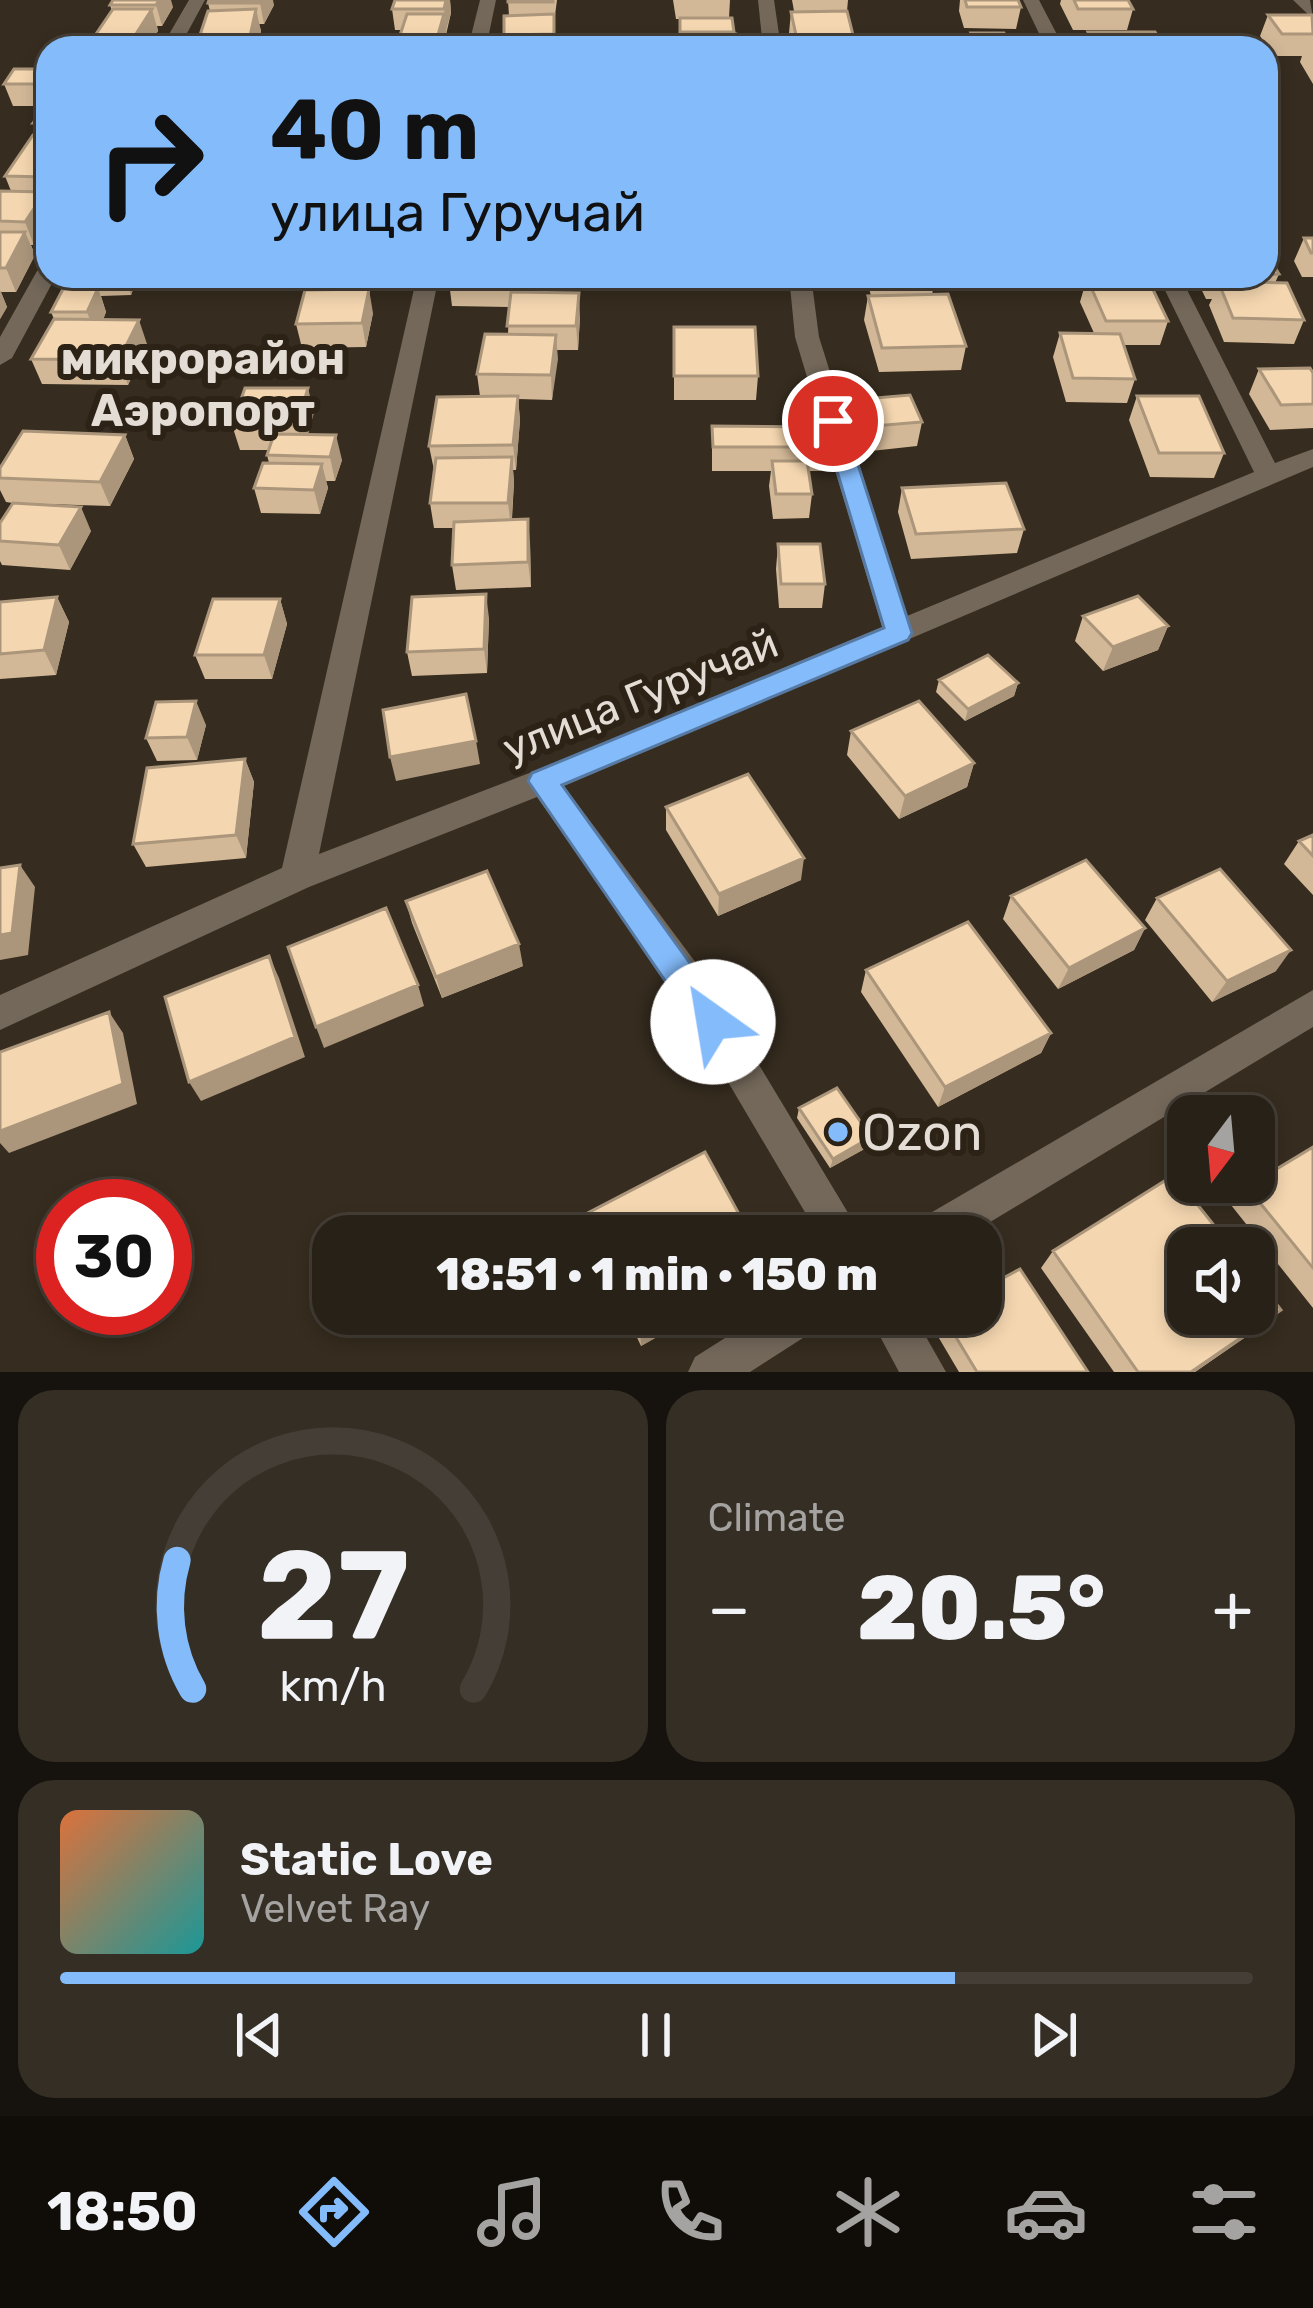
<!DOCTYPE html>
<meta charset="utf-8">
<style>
:root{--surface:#282117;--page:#342e24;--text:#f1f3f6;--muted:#a5a3a1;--line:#443e36;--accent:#84bbfb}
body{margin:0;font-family:Rubik,sans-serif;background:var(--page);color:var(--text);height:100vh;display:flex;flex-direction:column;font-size:45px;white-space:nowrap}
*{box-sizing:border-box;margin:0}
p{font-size:39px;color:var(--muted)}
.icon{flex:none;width:66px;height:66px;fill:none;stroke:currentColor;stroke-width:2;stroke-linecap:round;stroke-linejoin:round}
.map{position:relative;height:1372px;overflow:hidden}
.details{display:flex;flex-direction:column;gap:18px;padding:18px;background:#16120d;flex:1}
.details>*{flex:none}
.top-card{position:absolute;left:36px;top:36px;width:1242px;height:252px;border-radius:36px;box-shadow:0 6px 18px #0003,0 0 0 3px var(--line);background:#84bbfb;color:#111;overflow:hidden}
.needle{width:78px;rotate:196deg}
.buttons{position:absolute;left:1167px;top:1095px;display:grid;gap:24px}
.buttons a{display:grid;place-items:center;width:108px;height:108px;border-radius:24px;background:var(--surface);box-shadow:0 6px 18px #0003,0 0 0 3px var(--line);font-size:60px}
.speed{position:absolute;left:36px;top:1179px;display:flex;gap:24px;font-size:60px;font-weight:700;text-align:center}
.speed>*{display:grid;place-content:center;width:156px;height:156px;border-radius:50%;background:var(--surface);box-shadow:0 6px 18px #0003,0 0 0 3px var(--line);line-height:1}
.speed .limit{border:18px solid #d22;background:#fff;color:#111}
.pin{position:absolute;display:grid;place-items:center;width:102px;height:102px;color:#fff;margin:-51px;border:6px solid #fff;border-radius:50%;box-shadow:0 3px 12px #0007}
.me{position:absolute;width:132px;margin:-66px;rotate:328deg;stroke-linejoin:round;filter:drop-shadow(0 0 9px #0008)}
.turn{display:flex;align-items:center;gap:42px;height:252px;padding:0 36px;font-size:54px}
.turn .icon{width:156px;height:156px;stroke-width:2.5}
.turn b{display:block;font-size:84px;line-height:102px}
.big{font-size:90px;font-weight:800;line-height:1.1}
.details .tile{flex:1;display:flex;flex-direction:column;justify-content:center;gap:18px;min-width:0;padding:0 42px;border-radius:36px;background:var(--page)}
.details .dial{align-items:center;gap:0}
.dial svg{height:312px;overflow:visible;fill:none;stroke:var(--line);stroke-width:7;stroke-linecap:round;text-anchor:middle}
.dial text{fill:var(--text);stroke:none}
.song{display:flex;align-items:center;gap:36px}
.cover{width:144px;height:144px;border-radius:18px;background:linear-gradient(135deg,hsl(20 70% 55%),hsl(180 70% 35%))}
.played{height:12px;border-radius:6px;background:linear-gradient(90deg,var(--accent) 75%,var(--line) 75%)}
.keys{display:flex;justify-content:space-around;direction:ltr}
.heat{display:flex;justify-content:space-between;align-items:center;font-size:66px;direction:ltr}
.details .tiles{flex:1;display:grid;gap:18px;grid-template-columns:1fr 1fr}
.tile:last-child{grid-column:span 2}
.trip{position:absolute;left:312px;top:1215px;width:690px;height:120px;border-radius:36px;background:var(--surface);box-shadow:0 6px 18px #0003,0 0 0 3px var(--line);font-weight:800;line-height:120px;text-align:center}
.menu{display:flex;height:192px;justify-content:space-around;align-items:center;background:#100d09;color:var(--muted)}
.menu .icon{width:84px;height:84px}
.menu .current{color:var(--accent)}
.menu b{font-size:54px;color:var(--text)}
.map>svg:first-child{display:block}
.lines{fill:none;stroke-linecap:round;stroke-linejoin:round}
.minor{fill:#73685a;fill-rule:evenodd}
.wall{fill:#d2b897}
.shaded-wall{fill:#ab967b}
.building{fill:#f4d6b0;stroke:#ab967b;stroke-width:3}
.route{fill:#84bbfb;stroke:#567aa3;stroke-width:3}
.poi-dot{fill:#84bbfb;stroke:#2c2216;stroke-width:4.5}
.labels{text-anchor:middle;stroke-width:12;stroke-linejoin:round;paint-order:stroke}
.street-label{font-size:42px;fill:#e4ddd5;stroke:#2c2216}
.far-district-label{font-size:45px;font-weight:bold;fill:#e4ddd5;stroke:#2c2216}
.near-poi-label{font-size:51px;fill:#e4ddd5;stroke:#2c2216;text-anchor:start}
</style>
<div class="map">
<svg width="1313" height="1372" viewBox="0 0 1313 1372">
<rect width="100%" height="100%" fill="#362c1f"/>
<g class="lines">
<!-- minor -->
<path class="minor" d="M189,0H205L179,48H161Z
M480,0H496L486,48H468Z
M758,0H774L781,48H763Z
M1023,0H1039L1064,48H1046Z
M1293,0H1310L1313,19Z
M48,264V276H56L12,358L0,365V337L37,271Z
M417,276H439L319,854L532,772L882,627L795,337L789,276H811L819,337L907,616L1254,472L1158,276H1180L1275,463L1313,449V467L564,786L705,975L862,1236H819L679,999L537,797L309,887L0,1030V995L282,868Z
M1313,990V1027L967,1236H909L915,1222Z
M763,1314H823L817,1329L750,1372H688L695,1357Z
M868,1314H913L946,1372H899Z"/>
</g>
<!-- wall -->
<path class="wall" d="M113,0L173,7L162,26H157L158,31L147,48H81L95,40L94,37L112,11L110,5Z
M209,0L274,5L264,24H259L261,31L257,48H195L201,44L199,38L210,11L208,3Z
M395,0H450L451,13L443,48H388L402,44L400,35L402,30H395L392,9Z
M508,0H557L554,23L556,48L504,38V16H509Z
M673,0H730L729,18H732L734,34L680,48V19H676Z
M792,0H848L847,11L853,37L892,47L793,48L789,33L791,12L794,11Z
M960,0H1018L1021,7L1016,29L964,28L959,11Z
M1061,0H1128L1133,9L1127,30H1073L1060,4Z
M1268,15L1313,16V84L1300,62L1302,56H1274L1260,36Z
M1088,32L1165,48H1084Z
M971,33L1009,43L1008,47L1034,48H969Z
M48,69V224L34,245H31L35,255L16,292H1L7,307L0,319V191H11L5,176L38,135L33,123L46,106H13L4,84Z
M1304,238H1313V277H1302L1294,261Z
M1266,253L1279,274L1275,283L1304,320L1294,344L1224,342L1209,305L1212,299H1206L1195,276H1266Z
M81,276H138L131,295L101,296L106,312L103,320L147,344L128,385L42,384L31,359L54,319L51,312L85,288Z
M451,276H537L534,292L580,317L578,350H557L552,400L518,399L520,420L516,470H513L514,482L512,519L530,543L531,587L456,590L452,565L454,528H434L430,503L434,470L429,446L480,396L477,374L508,334L509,307L452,306L449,282Z
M866,276H932L934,283L932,295L966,346L961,370L879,372L864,320L868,296H871Z
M1087,278L1168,321L1160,345H1124L1135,379L1127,403L1066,402L1053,357L1060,333H1094L1080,302Z
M373,313L366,347L302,348L296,324Z
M674,327L758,376L756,400H674Z
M1259,369L1313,373V428L1270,430L1249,394Z
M1137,396L1224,453L1214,478L1150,477L1129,420Z
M863,399L922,422L917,446L871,451L859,424Z
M314,412L308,434L342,460L335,481H326L328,488L320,514L261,513L254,488L269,463L267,455L268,450H240L232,425Z
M712,426L824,447L821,471H808L812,494L809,518L773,519L769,486L771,471H712Z
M125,435L134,459L110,506L14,503L91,531L70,570L2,565L0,561V523L13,503L6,502L0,490V468Z
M902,488L1024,529L1017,553L911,559L898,512Z
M778,544L825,584L822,608H779L776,569Z
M57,597L69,622L56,675L0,679V602Z
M280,599L287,624L272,679H205L195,655Z
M1083,616L1168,626L1158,650L1103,671L1075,641Z
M489,618L487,673L412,676L407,652Z
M939,680L1018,683L1014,696L965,721L936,692Z
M206,725L197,760L157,761L146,738Z
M851,731L974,763L967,787L899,819L847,755Z
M245,759L254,782L246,858L146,867L133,844Z
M666,807L801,880L718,916L666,830Z
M1313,835V895L1284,864L1299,841Z
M1011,896L1145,928L1134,950L1058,989L1003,919Z
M1157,898L1276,971L1212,1002L1145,920Z
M406,901L523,966L442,998L412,923Z
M866,970L1051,1033L1041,1053L938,1107L861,992Z
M799,1108L868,1147L830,1168L797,1118Z
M1313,1147V1308L1231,1205L1247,1187Z
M584,1215L751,1236H588Z
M1053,1251L1263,1325L1195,1372H1114L1041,1268Z
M626,1314H697L641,1346Z
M941,1314H981L1088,1372H959L933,1328Z"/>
<!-- shaded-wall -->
<path class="shaded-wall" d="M159,0H171L173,7L162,26L156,5Z
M261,0H273L274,5L264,24L260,3Z
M446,0H450L451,13L446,30L444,9Z
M152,9L158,31L147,48H137L134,37Z
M256,9L261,31L257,48H252L250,36Z
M444,14L447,35L443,48H440L438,35Z
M45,192L48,200V224L34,245L25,222Z
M25,232L35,255L16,292L6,268Z
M125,276H138L131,295Z
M531,276H537L532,307L530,283Z
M98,288L106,312L96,336L87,312Z
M369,289L373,313L366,347L362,323Z
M0,290L7,307L0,319Z
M579,293L580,317L578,350L576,326Z
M139,320L147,344L128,385L119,360Z
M556,335L558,359L552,400L551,375Z
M308,388L314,412L304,450L297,425Z
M518,396L520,420L516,470L513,445Z
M125,435L134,459L110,506L100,482Z
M336,435L342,460L335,481L330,457Z
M512,457L514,482L511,527L508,503Z
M322,464L328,488L320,514L314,490Z
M81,507L91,531L70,570L59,545Z
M528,519L530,543L531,587L528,562Z
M486,594L489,618L487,673L484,649Z
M57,597L69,622L56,675L44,650Z
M280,599L287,624L272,679L264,655Z
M1168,626L1158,650L1103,671L1113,647Z
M1018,683L1014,696L965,721L968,709Z
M196,701L206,725L197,760L187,737Z
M476,741L480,764L396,781L390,757Z
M245,759L254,782L246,858L236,835Z
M974,763L967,787L899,819L905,796Z
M804,858L801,880L718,916L719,894Z
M20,865L35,887L28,955L0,960V935Z
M1145,928L1134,950L1058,989L1069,968Z
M519,944L523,966L442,998L436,977Z
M1291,950L1276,971L1212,1002L1227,981Z
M269,956L279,978L305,1057L201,1101L189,1082Z
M418,985L424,1006L324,1048L316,1027Z
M109,1012L123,1033L137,1104L9,1153L0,1143V1131Z
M1051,1033L1041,1053L938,1107L945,1087Z
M871,1137L868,1147L830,1168L833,1159Z
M1281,1310L1263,1325L1195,1372H1191Z
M671,1314H697L641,1346L640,1331Z"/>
<!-- building -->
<path class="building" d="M113,0H159L156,5H110Z
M209,0H261L260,3H208Z
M395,0H446L444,9H392Z
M508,0H553V2H508Z
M965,0H1018L1021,7H967Z
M1074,0H1128L1133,9H1078Z
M113,9H152L134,37H94Z
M256,9L250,36L199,38L208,11Z
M847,11L853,35H796L791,12Z
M407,14H444L438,35H400Z
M554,14V34L504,35V16Z
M1268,15H1312L1313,34H1282Z
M680,18H732L734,32H680Z
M1088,32H1155L1165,48H1096Z
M971,33H1004L1009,43H976Z
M680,34H736L737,48H681Z
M888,36L892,47L853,48L849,37Z
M502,38H555L554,48H501Z
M88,40L135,41L129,48H81Z
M197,44H232L230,48H195Z
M389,44H435L434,48H388Z
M14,69H48V84H4Z
M48,103V123H33Z
M33,135H48V174L46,177L5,176Z
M0,191L45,192L25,222L0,221Z
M0,232H25L6,268H0Z
M1304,238H1313V253H1311Z
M1266,253L1279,274L1266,275Z
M451,276H531L530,283L449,282Z
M875,276H932L934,283L877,284Z
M1147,277L1168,321H1106L1087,278Z
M1218,281L1287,283L1304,320L1233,318Z
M98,288L87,312H51L63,289Z
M369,289L362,323L296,324L305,290Z
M511,292L579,293L576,326H507Z
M948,294L966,346L882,348L868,296Z
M54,319L139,320L119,360L31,359Z
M674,327H755L758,376H674Z
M1060,333L1120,334L1135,379L1073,378Z
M485,334L556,335L551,375L477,374Z
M1310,368L1313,373V404L1281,405L1259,369Z
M245,388H308L297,425H232Z
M910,395L922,422L874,426L863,399Z
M518,396L513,445L429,446L437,397Z
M1137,396H1199L1224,453H1159Z
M712,426L821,427L824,447H713Z
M23,431L125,435L100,482L0,478V468Z
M274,434L336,435L330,457L267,455Z
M512,457L508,503H430L436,458Z
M772,461H807L812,494H776Z
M263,463L322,464L314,490L254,488Z
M1006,483L1024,529L916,534L902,488Z
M13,503L81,507L59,545L0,541V523Z
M528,519V562L452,565L454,522Z
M778,544H820L825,584H781Z
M486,594L484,649L407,652L412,597Z
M1138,596L1168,626L1113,647L1083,616Z
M57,597L44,650L0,654V602Z
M213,599H280L264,655H195Z
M988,655L1018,683L968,709L939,680Z
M466,694L476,741L390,757L383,710Z
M196,701L187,737L146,738L156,702Z
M919,701L974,763L905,796L851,731Z
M245,759L236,835L133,844L147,768Z
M748,774L804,858L719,894L666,807Z
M1313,835V856L1299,841Z
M1086,860L1145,928L1069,968L1011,896Z
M20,865L12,933L0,935V868Z
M1220,869L1291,950L1227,981L1157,898Z
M487,871L519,944L436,977L406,901Z
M386,908L418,985L316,1027L288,947Z
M968,922L1051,1033L945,1087L866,970Z
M269,956L295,1037L189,1082L165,997Z
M109,1012L123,1084L0,1131V1052Z
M837,1088L871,1137L833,1159L799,1108Z
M1313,1147V1268L1247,1187Z
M705,1152L751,1236H595L584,1215Z
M1174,1175L1232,1248H1188V1314H1254V1275L1281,1310L1191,1372H1138L1053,1251Z
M1020,1269L1088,1372H977L942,1314H981V1290Z
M632,1314H671L640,1331Z"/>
<!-- route -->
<path class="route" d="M833,414L844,421L912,633L908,640L562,785L725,1012L730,1022L725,1033L713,1038L701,1033L528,781L532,773L884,628L822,421Z"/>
<!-- markers -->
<circle class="poi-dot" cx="838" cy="1132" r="12"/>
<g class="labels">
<!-- street labels -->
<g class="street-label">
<text transform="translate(640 695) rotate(-22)" y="15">улица Гуручай</text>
</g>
<!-- far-district labels -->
<g class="far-district-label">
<text x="203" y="374">микрорайон<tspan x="203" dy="52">Аэропорт</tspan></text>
</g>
<!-- near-poi labels -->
<g class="near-poi-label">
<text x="862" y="1150">Ozon</text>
</g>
</g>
</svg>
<div class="buttons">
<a><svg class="needle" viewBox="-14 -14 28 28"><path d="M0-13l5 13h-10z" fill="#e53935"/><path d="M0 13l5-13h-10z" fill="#a5a3a1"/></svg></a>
<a><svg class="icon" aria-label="sound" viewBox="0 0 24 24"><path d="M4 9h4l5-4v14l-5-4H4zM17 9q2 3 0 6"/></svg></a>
</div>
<div class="speed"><div class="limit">30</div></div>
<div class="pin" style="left:833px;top:421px;background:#d93025"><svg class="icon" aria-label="arrive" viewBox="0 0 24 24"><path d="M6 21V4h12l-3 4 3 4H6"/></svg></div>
<svg class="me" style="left:713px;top:1022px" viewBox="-20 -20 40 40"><circle r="19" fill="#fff"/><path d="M0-13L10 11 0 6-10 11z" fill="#84bbfb"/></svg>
<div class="trip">18:51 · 1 min · 150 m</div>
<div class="top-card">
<div class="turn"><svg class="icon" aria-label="right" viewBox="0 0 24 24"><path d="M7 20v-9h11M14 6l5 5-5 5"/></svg><div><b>40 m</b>улица Гуручай</div></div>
</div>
</div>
<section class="details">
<div class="tiles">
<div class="tile dial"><svg viewBox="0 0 100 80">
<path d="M14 69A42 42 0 1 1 86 69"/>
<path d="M14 69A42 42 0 0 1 10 36" stroke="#84bbfb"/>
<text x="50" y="56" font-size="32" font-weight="700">27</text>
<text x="50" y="72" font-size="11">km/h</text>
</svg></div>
<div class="tile"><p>Climate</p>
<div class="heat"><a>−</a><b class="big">20.5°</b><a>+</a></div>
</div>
<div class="tile">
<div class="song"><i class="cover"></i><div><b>Static Love</b><p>Velvet Ray</p></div></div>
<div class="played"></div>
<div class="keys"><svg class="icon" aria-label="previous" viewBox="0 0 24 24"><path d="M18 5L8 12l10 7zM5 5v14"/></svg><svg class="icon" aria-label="pause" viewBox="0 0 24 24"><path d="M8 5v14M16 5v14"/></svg><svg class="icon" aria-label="next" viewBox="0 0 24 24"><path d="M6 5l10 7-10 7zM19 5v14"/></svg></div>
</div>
</div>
</section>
<nav class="menu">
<b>18:50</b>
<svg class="icon current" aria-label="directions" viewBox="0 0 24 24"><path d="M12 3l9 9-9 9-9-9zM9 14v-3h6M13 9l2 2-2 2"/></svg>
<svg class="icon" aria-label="music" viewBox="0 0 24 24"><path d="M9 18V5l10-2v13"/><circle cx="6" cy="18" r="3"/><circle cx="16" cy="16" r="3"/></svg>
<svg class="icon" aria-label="phone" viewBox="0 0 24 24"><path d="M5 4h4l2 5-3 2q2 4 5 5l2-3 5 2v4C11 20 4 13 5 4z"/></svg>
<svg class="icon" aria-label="climate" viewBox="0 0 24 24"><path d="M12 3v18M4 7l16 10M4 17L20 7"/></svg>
<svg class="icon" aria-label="car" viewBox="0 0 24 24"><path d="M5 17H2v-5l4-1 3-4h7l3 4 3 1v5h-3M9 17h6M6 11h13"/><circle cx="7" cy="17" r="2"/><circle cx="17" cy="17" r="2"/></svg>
<svg class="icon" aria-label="filters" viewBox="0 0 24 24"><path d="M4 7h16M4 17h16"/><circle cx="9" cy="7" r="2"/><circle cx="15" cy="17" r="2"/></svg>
</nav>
